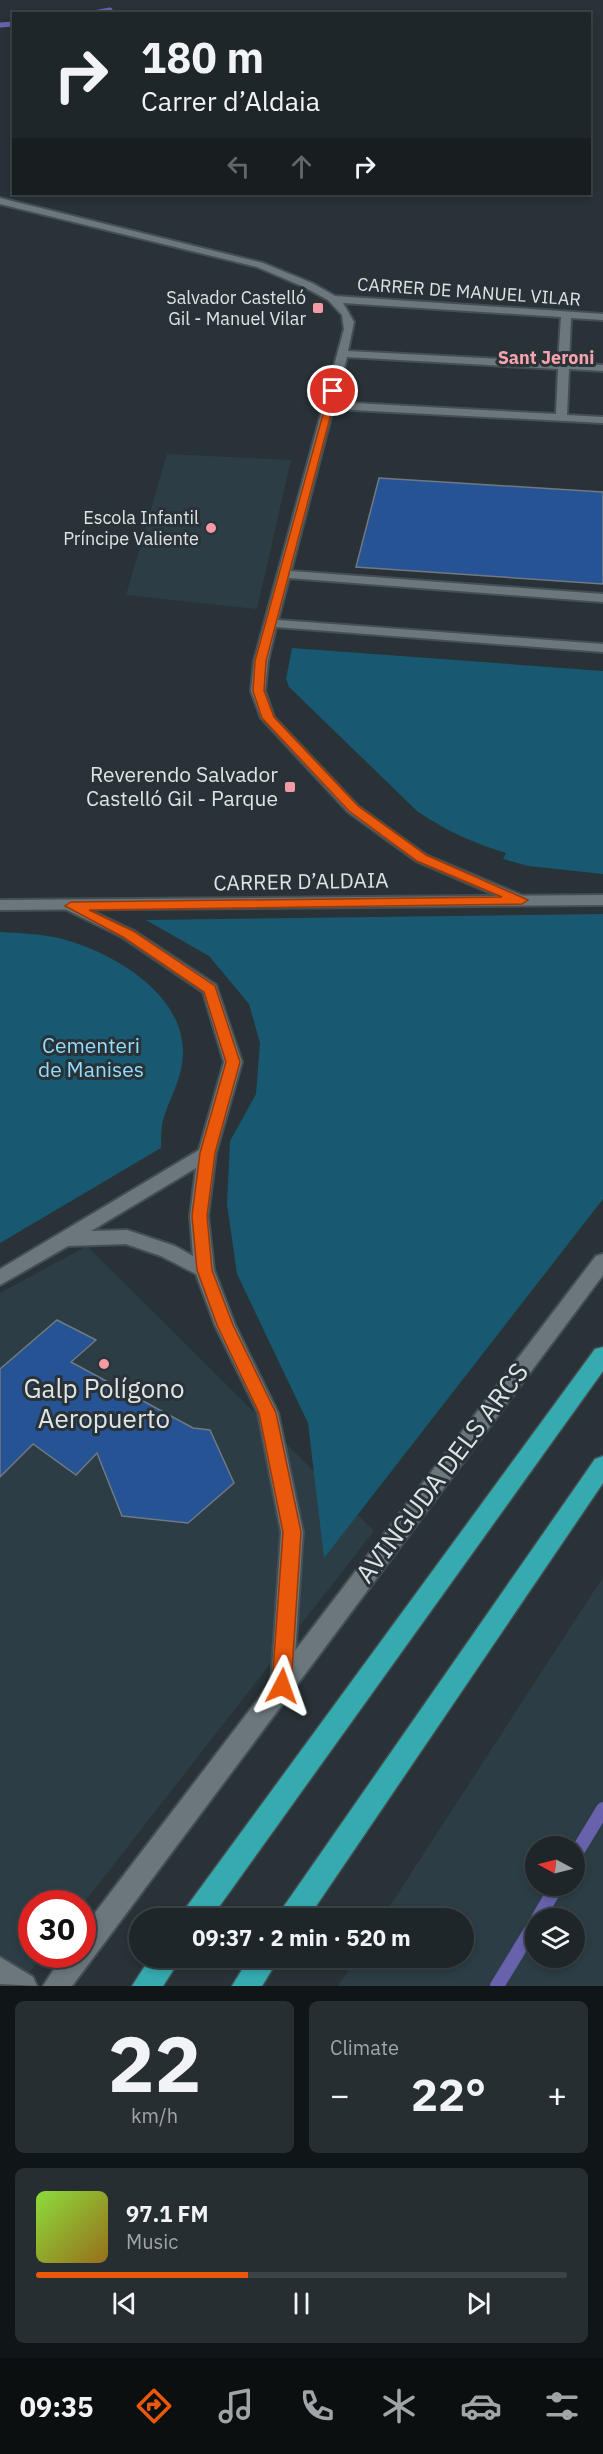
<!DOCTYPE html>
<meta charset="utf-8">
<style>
:root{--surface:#1e2629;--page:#262e31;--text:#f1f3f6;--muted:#a1a5a8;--line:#3c4346;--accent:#ea580c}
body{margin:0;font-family:"IBM Plex Sans",sans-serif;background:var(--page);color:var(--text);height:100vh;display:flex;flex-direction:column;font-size:22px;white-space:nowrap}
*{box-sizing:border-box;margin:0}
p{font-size:20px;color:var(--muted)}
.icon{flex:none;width:33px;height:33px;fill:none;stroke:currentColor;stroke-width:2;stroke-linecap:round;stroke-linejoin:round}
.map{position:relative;height:1986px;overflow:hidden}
.panel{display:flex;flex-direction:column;gap:15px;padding:15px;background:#101517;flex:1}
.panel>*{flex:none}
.top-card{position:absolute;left:12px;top:12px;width:579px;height:183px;border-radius:0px;box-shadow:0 3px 9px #0003,0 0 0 2px var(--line);background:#1e2629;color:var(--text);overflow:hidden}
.needle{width:39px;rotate:277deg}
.controls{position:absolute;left:525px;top:1836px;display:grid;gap:12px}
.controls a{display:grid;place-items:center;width:60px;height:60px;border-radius:50%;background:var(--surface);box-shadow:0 3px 9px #0003,0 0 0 2px var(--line);font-size:30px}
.speed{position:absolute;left:18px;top:1890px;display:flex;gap:12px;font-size:30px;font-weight:700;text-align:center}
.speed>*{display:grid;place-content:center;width:78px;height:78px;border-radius:50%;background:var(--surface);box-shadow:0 3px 9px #0003,0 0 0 2px var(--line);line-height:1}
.speed .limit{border:9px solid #d22;background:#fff;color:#111}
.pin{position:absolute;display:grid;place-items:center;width:51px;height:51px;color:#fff;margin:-26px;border:3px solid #fff;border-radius:50%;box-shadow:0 2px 6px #0007}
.me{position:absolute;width:66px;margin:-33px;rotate:4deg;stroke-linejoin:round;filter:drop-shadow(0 0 4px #0008)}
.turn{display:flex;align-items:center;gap:21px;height:126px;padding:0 30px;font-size:27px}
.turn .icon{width:78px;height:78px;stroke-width:2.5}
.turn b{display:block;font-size:42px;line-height:51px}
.lanes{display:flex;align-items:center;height:57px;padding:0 30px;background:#0003;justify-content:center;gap:30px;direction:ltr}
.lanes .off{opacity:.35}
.big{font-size:45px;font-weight:700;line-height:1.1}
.panel .widget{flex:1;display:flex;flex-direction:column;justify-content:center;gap:9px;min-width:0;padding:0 21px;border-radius:9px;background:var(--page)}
.panel .dial{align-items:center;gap:0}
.dial b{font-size:78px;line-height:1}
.song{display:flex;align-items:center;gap:18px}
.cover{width:72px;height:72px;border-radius:9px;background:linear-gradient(135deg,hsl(90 70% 55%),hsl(40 70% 35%))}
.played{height:6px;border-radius:3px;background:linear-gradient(90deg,var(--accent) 40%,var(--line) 40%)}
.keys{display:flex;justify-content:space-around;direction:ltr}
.heat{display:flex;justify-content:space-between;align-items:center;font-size:33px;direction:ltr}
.panel .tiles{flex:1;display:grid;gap:15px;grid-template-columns:1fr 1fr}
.widget:last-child{grid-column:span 2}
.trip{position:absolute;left:129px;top:1908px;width:345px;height:60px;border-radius:30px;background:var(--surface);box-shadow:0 3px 9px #0003,0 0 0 2px var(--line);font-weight:700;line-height:60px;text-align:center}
.tab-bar{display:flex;height:96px;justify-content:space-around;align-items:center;background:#0c0f10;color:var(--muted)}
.tab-bar .icon{width:42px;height:42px}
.tab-bar .on{color:var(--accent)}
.tab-bar b{font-size:27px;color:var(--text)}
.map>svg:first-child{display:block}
.built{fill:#2c3d45;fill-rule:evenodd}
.green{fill:#185871}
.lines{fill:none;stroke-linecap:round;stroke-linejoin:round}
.stream-far1{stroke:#6862ad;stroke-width:5}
.stream{stroke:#6862ad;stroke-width:14}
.building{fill:#255393;stroke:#727882;stroke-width:1.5}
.minor-casing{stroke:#454e53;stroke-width:4}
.tertiary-casing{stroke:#454e53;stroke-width:4}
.motorway-casing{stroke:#454e53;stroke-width:3}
.minor{fill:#6b777d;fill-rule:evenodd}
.tertiary{fill:#6b777d;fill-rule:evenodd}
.motorway{fill:#35abb0;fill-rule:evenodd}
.route{fill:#ea580c;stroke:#983908;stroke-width:1.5}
.poi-dot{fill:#f49aa5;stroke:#283237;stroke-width:2}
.labels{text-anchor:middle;stroke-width:6;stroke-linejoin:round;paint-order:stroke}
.far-street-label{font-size:18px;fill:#dde3e7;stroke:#283237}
.far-poi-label{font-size:18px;fill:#dde3e7;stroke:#283237;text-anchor:end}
.far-neighbourhood-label{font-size:18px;font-weight:bold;fill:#f7a3ad;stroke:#283237}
.poi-label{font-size:21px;fill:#dde3e7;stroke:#283237;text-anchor:end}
.street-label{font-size:21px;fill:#dde3e7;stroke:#283237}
.park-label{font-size:21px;fill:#92dcfe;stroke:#283237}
.near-poi-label{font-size:26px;fill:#dde3e7;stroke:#283237}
.near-street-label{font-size:26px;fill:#dde3e7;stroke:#283237}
</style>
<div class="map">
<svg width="603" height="1986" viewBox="0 0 603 1986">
<rect width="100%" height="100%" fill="#283237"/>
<!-- built -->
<path class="built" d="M167,454L291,460L257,609L126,595Z
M87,1246L374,1531L83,1904H32V1954L43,1955L19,1986H0V1293Z
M603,1577V1986H338L357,1958H464V1918H382ZM536,1846H574V1886H536ZM536,1918H574V1958H536Z"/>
<!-- green -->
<path class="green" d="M292,648L603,671V874L528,866L503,859L506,853C473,843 446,831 417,811L289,687L286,679Z
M603,914V1199L324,1558L308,1423L237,1274L227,1204L230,1141L256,1094L260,1043L249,1004L209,956L146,920Z
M0,932C19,933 41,934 59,938C110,951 182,991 183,1051C183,1081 168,1098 162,1125C161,1132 161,1140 161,1148L0,1243Z"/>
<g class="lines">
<!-- stream-far1 -->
<path class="stream-far1" d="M88,14L110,10
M0,25L14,24"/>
<!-- stream -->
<path class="stream" d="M574,1857L603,1809
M538,1918L557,1886
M497,1986L536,1922"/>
</g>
<!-- building -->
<path class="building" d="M379,478L603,492V584L356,567Z
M57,1320L96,1340L71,1362L193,1428L210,1430L234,1483L188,1523L122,1516L97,1453L76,1475L33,1444L0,1477V1369Z"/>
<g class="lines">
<!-- minor casing -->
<g class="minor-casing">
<path id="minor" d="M0,198L263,263L312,283L335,296L603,314V320L571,318L569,363L603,365V371L569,369L567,415L603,417V423L333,409L291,571L603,594V602L289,578L278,620L603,644V652L276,627L268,661L265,691L274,717L358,806L426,855L528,898L530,901L528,904H516L416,861L348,812L261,718L251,691L254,661L344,329L342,315L328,300L304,287L257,267L0,204ZM343,303L561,317L558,362L348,351L354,322ZM347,357L558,369L556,414L335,402Z
M71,901L134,931L216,985L242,1062L216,1153L208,1216L214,1270L235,1325L278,1413L303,1532L293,1686L290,1693L282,1696L274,1693L271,1686L281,1532L258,1413L215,1325L196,1274L161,1256L126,1244L68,1246L0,1285V1269L199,1150L224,1062L203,992L122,937L65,909L63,906ZM196,1168L190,1216L193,1256L175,1246L127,1230L91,1231Z
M0,1957L33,1977L37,1986L0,1984Z"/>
</g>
<!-- tertiary casing -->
<g class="tertiary-casing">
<path id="tertiary" d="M603,895V905L0,910V900Z
M603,1254V1275L72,1986H43L64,1954H82V1930L596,1256Z"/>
</g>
<!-- motorway casing -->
<g class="motorway-casing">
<path id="motorway" d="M603,1347V1371L211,1918H182L185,1909L595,1349Z
M603,1456V1483L308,1918H279L282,1909L595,1459Z
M150,1958H181L163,1986H132Z
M249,1958H279L262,1986H232Z"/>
</g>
<!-- minor -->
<use href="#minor" class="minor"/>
<!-- tertiary -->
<use href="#tertiary" class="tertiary"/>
<!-- motorway -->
<use href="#motorway" class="motorway"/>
</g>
<!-- route -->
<path class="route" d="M330,389L337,391L266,661L264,691L274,717L358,806L426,855L528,900L522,904L89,910L133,931L215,986L240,1062L215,1153L207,1216L212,1270L233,1325L276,1413L301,1532L291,1686L288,1692L282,1694L275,1692L272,1686L283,1532L259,1413L217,1325L197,1270L192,1216L200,1153L226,1062L204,992L123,937L65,906L71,902L502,897L417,861L349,811L262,718L253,691L255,661Z"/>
<!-- markers -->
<g class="poi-dot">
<rect x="312" y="302" width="12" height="12" rx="3"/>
<circle cx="211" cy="528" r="6"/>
<rect x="284" y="781" width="12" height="12" rx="3"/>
<circle cx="104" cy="1364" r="6"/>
</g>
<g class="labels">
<!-- far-street labels -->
<g class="far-street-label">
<text transform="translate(469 292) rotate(4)" y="6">CARRER DE MANUEL VILAR</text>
</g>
<!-- far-poi labels -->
<g class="far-poi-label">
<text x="306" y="304">Salvador Castelló<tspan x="306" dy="21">Gil - Manuel Vilar</tspan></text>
<text x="199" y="524">Escola Infantil<tspan x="199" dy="21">Príncipe Valiente</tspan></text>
</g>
<!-- far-neighbourhood labels -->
<g class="far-neighbourhood-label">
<text x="546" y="364">Sant Jeroni</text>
</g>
<!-- poi labels -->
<g class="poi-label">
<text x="278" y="782">Reverendo Salvador<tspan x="278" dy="24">Castelló Gil - Parque</tspan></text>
</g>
<!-- street labels -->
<g class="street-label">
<text transform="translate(301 882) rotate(-1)" y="7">CARRER D’ALDAIA</text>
</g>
<!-- park labels -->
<g class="park-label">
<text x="91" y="1053">Cementeri<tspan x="91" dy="24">de Manises</tspan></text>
</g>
<!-- near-poi labels -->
<g class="near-poi-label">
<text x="104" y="1398">Galp Polígono<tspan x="104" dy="30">Aeropuerto</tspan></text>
</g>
<!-- near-street labels -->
<g class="near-street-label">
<text transform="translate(442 1473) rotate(-53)" y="9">AVINGUDA DELS ARCS</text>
</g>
</g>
</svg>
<div class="controls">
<a><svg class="needle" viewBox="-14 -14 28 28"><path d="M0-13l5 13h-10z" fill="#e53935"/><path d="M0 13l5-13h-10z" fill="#a1a5a8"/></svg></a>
<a><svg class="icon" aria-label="layers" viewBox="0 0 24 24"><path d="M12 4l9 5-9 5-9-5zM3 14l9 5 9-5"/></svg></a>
</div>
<div class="speed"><div class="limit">30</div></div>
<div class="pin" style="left:333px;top:391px;background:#d93025"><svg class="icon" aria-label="arrive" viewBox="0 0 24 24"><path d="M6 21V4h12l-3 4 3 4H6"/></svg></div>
<svg class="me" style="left:282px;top:1686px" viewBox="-20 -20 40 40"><path d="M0-17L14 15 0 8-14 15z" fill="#ea580c" stroke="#fff" stroke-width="4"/></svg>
<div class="trip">09:37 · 2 min · 520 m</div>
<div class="top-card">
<div class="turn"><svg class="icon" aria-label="right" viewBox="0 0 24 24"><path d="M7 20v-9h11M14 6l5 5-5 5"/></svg><div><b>180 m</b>Carrer d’Aldaia</div></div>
<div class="lanes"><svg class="icon off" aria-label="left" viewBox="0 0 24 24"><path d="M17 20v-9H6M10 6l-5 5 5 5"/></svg><svg class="icon off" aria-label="ahead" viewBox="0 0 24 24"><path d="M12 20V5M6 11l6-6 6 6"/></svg><svg class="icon" aria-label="right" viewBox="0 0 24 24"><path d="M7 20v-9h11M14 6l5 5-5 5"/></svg></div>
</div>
</div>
<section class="panel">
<div class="tiles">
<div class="widget dial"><b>22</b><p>km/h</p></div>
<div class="widget"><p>Climate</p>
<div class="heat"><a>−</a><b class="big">22°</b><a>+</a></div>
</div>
<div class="widget">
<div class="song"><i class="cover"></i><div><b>97.1 FM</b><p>Music</p></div></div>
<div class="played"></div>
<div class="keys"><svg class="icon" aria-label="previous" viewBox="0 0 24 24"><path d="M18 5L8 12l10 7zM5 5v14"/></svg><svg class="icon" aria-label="pause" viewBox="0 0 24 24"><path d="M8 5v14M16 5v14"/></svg><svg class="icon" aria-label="next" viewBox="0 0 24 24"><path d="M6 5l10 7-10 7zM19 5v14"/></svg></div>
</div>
</div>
</section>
<nav class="tab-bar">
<b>09:35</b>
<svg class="icon on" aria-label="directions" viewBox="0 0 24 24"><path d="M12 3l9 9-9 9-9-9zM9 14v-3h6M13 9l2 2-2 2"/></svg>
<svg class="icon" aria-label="music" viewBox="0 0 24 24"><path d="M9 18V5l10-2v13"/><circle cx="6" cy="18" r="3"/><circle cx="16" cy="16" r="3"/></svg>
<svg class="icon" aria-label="phone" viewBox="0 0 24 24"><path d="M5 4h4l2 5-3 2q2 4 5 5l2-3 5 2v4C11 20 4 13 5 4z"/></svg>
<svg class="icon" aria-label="climate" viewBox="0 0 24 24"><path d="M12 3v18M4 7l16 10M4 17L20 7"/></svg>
<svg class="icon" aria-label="car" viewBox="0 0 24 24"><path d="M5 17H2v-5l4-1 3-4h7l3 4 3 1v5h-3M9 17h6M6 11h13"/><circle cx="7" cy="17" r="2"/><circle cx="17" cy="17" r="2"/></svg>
<svg class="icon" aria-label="filters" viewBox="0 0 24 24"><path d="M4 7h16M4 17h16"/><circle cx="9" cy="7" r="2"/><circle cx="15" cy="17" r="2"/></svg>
</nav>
